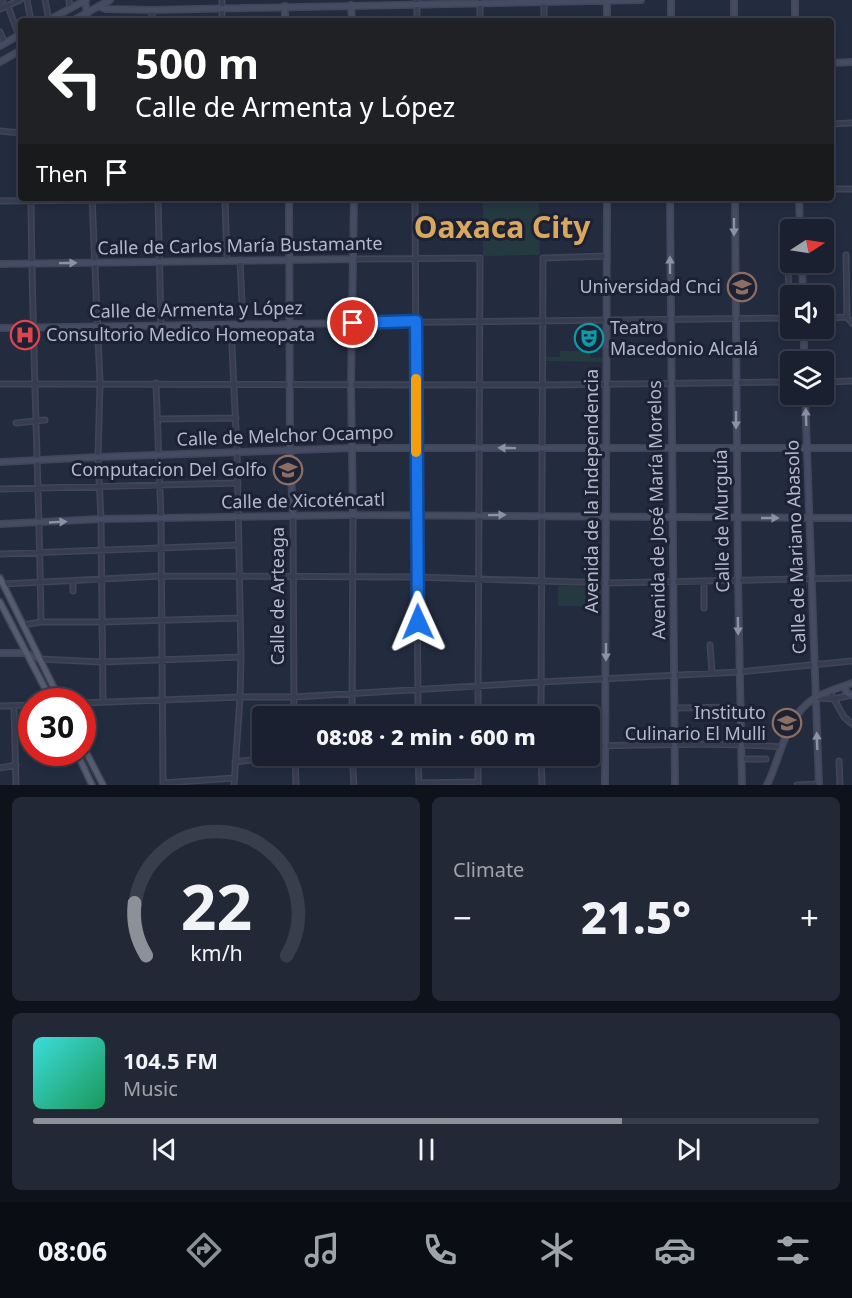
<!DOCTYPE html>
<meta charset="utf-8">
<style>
:root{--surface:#1a202f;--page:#232837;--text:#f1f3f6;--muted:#9fa3aa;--line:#383e4b;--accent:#8c9099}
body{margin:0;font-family:"Noto Sans",sans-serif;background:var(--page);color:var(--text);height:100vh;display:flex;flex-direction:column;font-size:22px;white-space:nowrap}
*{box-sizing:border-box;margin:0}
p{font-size:20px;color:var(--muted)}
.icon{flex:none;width:33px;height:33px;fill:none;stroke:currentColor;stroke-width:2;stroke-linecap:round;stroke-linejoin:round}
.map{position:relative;height:785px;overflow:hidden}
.sheet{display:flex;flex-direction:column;gap:12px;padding:12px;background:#0e121a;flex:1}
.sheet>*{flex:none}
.top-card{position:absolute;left:18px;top:18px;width:816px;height:183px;border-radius:6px;box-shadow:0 3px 9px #0003,0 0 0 2px var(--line);background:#202124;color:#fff;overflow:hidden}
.needle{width:39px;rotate:78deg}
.tools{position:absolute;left:780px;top:219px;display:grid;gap:12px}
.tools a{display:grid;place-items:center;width:54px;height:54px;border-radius:6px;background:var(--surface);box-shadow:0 3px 9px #0003,0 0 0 2px var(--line);font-size:30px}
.speed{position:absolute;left:18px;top:688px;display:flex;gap:12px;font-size:30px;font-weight:700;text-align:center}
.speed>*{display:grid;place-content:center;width:78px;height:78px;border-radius:50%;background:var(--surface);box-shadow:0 3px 9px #0003,0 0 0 2px var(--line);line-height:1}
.speed .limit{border:9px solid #d22;background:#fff;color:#111}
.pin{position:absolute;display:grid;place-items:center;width:51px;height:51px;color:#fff;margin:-26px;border:3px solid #fff;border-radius:50%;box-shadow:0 2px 6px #0007}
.me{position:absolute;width:66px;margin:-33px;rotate:359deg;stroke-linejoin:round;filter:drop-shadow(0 0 4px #0008)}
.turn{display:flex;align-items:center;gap:21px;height:126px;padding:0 18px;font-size:27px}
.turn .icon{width:78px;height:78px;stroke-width:2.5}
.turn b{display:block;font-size:42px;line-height:51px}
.then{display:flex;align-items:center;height:57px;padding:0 18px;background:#0003;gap:12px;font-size:22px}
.big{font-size:45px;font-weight:800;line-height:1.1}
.sheet .card{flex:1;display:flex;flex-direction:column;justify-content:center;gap:9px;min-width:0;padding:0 21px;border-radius:9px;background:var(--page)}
.sheet .dial{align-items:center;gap:0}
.dial svg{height:156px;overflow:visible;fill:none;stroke:var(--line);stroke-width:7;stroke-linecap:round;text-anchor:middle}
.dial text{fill:var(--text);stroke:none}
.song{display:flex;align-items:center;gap:18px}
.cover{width:72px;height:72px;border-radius:9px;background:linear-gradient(135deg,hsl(180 70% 55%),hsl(150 70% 35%))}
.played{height:6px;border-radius:3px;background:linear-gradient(90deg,var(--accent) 75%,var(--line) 75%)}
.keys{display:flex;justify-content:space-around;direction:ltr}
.heat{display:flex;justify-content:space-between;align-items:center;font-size:33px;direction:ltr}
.sheet .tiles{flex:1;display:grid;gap:12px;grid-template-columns:1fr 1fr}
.card:last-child{grid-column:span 2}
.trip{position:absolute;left:252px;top:706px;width:348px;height:60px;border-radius:6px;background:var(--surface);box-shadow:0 3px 9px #0003,0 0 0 2px var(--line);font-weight:800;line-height:60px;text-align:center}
.dock{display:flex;height:96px;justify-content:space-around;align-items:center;background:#0a0d13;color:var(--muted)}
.dock .icon{width:42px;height:42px}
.dock .current{color:var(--accent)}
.dock b{font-size:27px;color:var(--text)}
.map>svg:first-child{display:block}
.green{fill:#253940}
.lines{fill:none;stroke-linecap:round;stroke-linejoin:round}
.street-casing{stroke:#404658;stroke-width:7}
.secondary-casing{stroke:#404658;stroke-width:8}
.primary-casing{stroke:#404658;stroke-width:8}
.street{stroke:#373d4f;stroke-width:4}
.secondary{stroke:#454b62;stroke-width:5}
.primary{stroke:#555c6f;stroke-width:5}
.oneway{fill:#8c92a6}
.route-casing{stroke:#114b97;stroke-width:15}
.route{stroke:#1a73e8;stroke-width:10}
.slow{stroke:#f59e0b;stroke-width:10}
.labels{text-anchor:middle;stroke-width:6;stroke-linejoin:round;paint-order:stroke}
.street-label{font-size:18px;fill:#b3b8ca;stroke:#1c2234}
.poi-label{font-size:18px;fill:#b3b8ca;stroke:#1c2234;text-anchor:end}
.town-label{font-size:30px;font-weight:bold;fill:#daa75e;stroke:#1c2234}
</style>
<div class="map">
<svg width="852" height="785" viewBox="0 0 852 785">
<rect width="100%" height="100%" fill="#232b3f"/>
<!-- green -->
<path class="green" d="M539,198L540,255L483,256V199Z
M560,351H590V358H604V362L546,361V357H560Z
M558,586L602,587V606H558Z"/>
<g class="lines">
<!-- street casing -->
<g class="street-casing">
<path id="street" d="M27,0L31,21
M45,0L49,20
M69,0L70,8
M222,0V21
M544,1V21
M0,6L3,0
M8,6L19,36
M0,9L20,0
M152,10V21
M417,21V0
M480,21V0
M0,32L5,43
M831,124L852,123
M0,131L21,133
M831,189H852
M31,198C32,339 39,480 41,622
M92,198L100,383L98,457L101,519L103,702
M415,198L418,717
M158,199L161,326
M225,199L227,260
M0,201L301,198
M846,255L847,317
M788,256L789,318
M354,259L480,258L478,717
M240,260L243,325
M824,318L847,317L852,323
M353,323L790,318
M231,325L237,453L241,657L240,697L234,785
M824,382L852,381
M156,383L161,518L163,785
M0,384L544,385L790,382
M157,419L236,418
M16,423L45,420
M0,489L238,483
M293,516L294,717
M0,554L239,545
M73,581V591
M3,584L162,576L417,577L607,583L852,578
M704,608V581
M23,625L41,622H101L240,618
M710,645L712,673
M40,659L101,662L241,657
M830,692L844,717L852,724
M817,698L834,699L851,695
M82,703L240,697H294L541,682L739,672L852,661
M0,706L32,705
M14,706L16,785
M675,708L740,707
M352,717L353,515
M541,717L543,258L607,256
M590,746C654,745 717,742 782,747
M295,756L296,785
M352,756L354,785
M418,756L419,784
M541,756L542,785
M741,759H766
M839,761L840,785
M235,762L283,756
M0,768L16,765
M163,783L234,778
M419,783L478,782
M478,785V756
M797,785L819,784"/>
</g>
<!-- secondary casing -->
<g class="secondary-casing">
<path id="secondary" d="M85,0L88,21
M607,0V21
M734,0V21
M795,0V21
M351,5L352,21
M99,6L105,9L152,10L641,0
M285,6V21
M47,21L86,0
M72,21L110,0
M671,21V0
M0,46L21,34
M0,62L21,50
M831,63L852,62
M289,198L290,451L293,516
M670,198L675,785
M735,198L738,580L742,785
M799,198L800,230
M802,262L803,296
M0,264L354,259
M0,328L353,323
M804,328V362
M805,394L819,785
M0,462L98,457L353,448H852
M353,515L351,384L354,198
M0,524L101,519L353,515L852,518
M0,653H25L40,659
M845,686L846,692L851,695
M605,785L607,198
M767,785C781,757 785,718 813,699C824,692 839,688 852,683"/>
</g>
<!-- primary casing -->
<g class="primary-casing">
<path id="primary" d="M0,578L61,702
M0,602L52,702
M82,744L103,785
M77,753L92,785"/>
</g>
<!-- street -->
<use href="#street" class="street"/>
<!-- secondary -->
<use href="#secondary" class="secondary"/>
<!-- primary -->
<use href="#primary" class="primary"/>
</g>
<!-- one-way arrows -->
<defs><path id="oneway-solid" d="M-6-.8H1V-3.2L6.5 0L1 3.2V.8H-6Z" transform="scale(1.5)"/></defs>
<g class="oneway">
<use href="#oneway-solid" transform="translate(734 227) rotate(90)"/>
<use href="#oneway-solid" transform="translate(68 263) rotate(-1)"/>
<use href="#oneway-solid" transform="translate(670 265) rotate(-90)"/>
<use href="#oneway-solid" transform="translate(806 417) rotate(-92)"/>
<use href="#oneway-solid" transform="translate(736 420) rotate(90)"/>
<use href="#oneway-solid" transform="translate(507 448) rotate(-179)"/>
<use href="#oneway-solid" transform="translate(497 515) rotate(-1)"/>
<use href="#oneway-solid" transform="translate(770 518)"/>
<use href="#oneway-solid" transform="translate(58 522) rotate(-3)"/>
<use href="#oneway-solid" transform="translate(738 626) rotate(89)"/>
<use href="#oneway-solid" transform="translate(606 652) rotate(90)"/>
<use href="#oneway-solid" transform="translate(817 741) rotate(-92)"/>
</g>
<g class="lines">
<!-- route casing -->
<g class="route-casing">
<path id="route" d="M353,323L416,321L418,622"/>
</g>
<!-- route -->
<use href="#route" class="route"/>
<!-- slow -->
<path class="slow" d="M416,379V452"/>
</g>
<!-- icons -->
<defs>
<g id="university-ring" transform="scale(1.5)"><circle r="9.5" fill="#1c2234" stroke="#8d6e63" stroke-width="1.5"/><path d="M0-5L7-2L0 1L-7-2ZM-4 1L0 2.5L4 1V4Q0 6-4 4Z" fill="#8d6e63"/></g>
<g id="hospital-ring" transform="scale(1.5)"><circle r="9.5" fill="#1c2234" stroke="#e0444e" stroke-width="1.5"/><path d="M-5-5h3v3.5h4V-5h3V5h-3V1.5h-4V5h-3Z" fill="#e0444e"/></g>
<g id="theatre-ring" transform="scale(1.5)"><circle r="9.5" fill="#1c2234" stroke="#0f9aa8" stroke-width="1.5"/><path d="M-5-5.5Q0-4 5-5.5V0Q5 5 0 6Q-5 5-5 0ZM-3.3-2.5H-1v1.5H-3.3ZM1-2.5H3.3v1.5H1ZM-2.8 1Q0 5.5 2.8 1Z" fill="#0f9aa8"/></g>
</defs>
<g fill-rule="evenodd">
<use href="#university-ring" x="742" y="287"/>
<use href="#hospital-ring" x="25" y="335"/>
<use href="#theatre-ring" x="589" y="338"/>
<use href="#university-ring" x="288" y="470"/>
<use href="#university-ring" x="787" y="723"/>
</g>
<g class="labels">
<!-- street labels -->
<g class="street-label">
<text transform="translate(240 246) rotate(-1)" y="6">Calle de Carlos María Bustamante</text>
<text transform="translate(196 310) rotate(-1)" y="6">Calle de Armenta y López</text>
<text transform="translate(285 436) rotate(-2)" y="6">Calle de Melchor Ocampo</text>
<text transform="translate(592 491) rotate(-90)" y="6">Avenida de la Independencia</text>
<text transform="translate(303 501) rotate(-1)" y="6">Calle de Xicoténcatl</text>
<text transform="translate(657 510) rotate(-91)" y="6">Avenida de José María Morelos</text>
<text transform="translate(722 521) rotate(-91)" y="6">Calle de Murguía</text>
<text transform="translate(796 547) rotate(-92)" y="6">Calle de Mariano Abasolo</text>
<text transform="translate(278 596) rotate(-90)" y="6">Calle de Arteaga</text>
</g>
<!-- poi labels -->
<g class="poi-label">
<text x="721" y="293">Universidad Cnci</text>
<text x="610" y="334" text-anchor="start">Teatro<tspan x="610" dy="21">Macedonio Alcalá</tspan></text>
<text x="46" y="341" text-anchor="start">Consultorio Medico Homeopata</text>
<text x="267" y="476">Computacion Del Golfo</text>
<text x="766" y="719">Instituto<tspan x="766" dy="21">Culinario El Mulli</tspan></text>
</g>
<!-- town labels -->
<g class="town-label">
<text x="502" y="238">Oaxaca City</text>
</g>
</g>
</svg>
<div class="tools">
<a><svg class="needle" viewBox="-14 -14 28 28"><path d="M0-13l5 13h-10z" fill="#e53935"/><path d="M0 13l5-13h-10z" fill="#9fa3aa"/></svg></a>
<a><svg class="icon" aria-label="sound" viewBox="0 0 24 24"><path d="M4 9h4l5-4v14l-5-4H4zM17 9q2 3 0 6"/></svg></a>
<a><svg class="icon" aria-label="layers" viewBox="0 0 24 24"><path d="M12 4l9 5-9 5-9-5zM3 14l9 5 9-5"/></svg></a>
</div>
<div class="speed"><div class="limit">30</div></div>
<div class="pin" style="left:353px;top:323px;background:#d93025"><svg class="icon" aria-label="arrive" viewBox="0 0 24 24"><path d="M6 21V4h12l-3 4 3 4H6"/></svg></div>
<svg class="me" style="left:418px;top:622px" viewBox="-20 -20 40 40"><path d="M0-17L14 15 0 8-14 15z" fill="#1a73e8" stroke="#fff" stroke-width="4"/></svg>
<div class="trip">08:08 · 2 min · 600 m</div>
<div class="top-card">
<div class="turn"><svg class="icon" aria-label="left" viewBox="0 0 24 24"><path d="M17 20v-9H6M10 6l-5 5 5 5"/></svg><div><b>500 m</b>Calle de Armenta y López</div></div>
<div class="then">Then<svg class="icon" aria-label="arrive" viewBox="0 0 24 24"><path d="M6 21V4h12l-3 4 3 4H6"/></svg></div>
</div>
</div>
<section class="sheet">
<div class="tiles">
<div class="card dial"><svg viewBox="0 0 100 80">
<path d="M14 69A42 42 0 1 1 86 69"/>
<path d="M14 69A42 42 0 0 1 8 42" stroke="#8c9099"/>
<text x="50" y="56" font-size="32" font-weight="700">22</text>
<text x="50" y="72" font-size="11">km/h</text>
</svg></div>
<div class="card"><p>Climate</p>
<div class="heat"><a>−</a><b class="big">21.5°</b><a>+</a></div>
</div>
<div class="card">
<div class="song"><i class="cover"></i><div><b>104.5 FM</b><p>Music</p></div></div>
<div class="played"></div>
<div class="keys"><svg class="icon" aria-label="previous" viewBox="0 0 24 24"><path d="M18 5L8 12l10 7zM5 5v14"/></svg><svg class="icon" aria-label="pause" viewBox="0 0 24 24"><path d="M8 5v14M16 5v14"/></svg><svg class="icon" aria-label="next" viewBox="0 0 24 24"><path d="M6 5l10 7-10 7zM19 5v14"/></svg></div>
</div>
</div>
</section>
<nav class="dock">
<b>08:06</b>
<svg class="icon current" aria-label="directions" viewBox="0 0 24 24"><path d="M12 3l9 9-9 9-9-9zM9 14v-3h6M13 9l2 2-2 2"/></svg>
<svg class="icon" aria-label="music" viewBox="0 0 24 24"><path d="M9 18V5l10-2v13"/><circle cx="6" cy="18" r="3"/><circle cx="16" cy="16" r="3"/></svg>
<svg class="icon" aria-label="phone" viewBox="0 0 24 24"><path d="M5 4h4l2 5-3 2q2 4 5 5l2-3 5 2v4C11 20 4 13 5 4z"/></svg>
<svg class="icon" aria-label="climate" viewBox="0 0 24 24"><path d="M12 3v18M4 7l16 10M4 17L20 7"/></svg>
<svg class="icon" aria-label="car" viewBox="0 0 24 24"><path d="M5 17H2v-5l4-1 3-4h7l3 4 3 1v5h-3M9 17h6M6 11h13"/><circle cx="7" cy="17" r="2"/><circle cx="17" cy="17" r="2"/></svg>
<svg class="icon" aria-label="filters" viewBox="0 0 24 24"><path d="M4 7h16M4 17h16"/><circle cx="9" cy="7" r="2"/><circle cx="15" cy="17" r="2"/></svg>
</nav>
